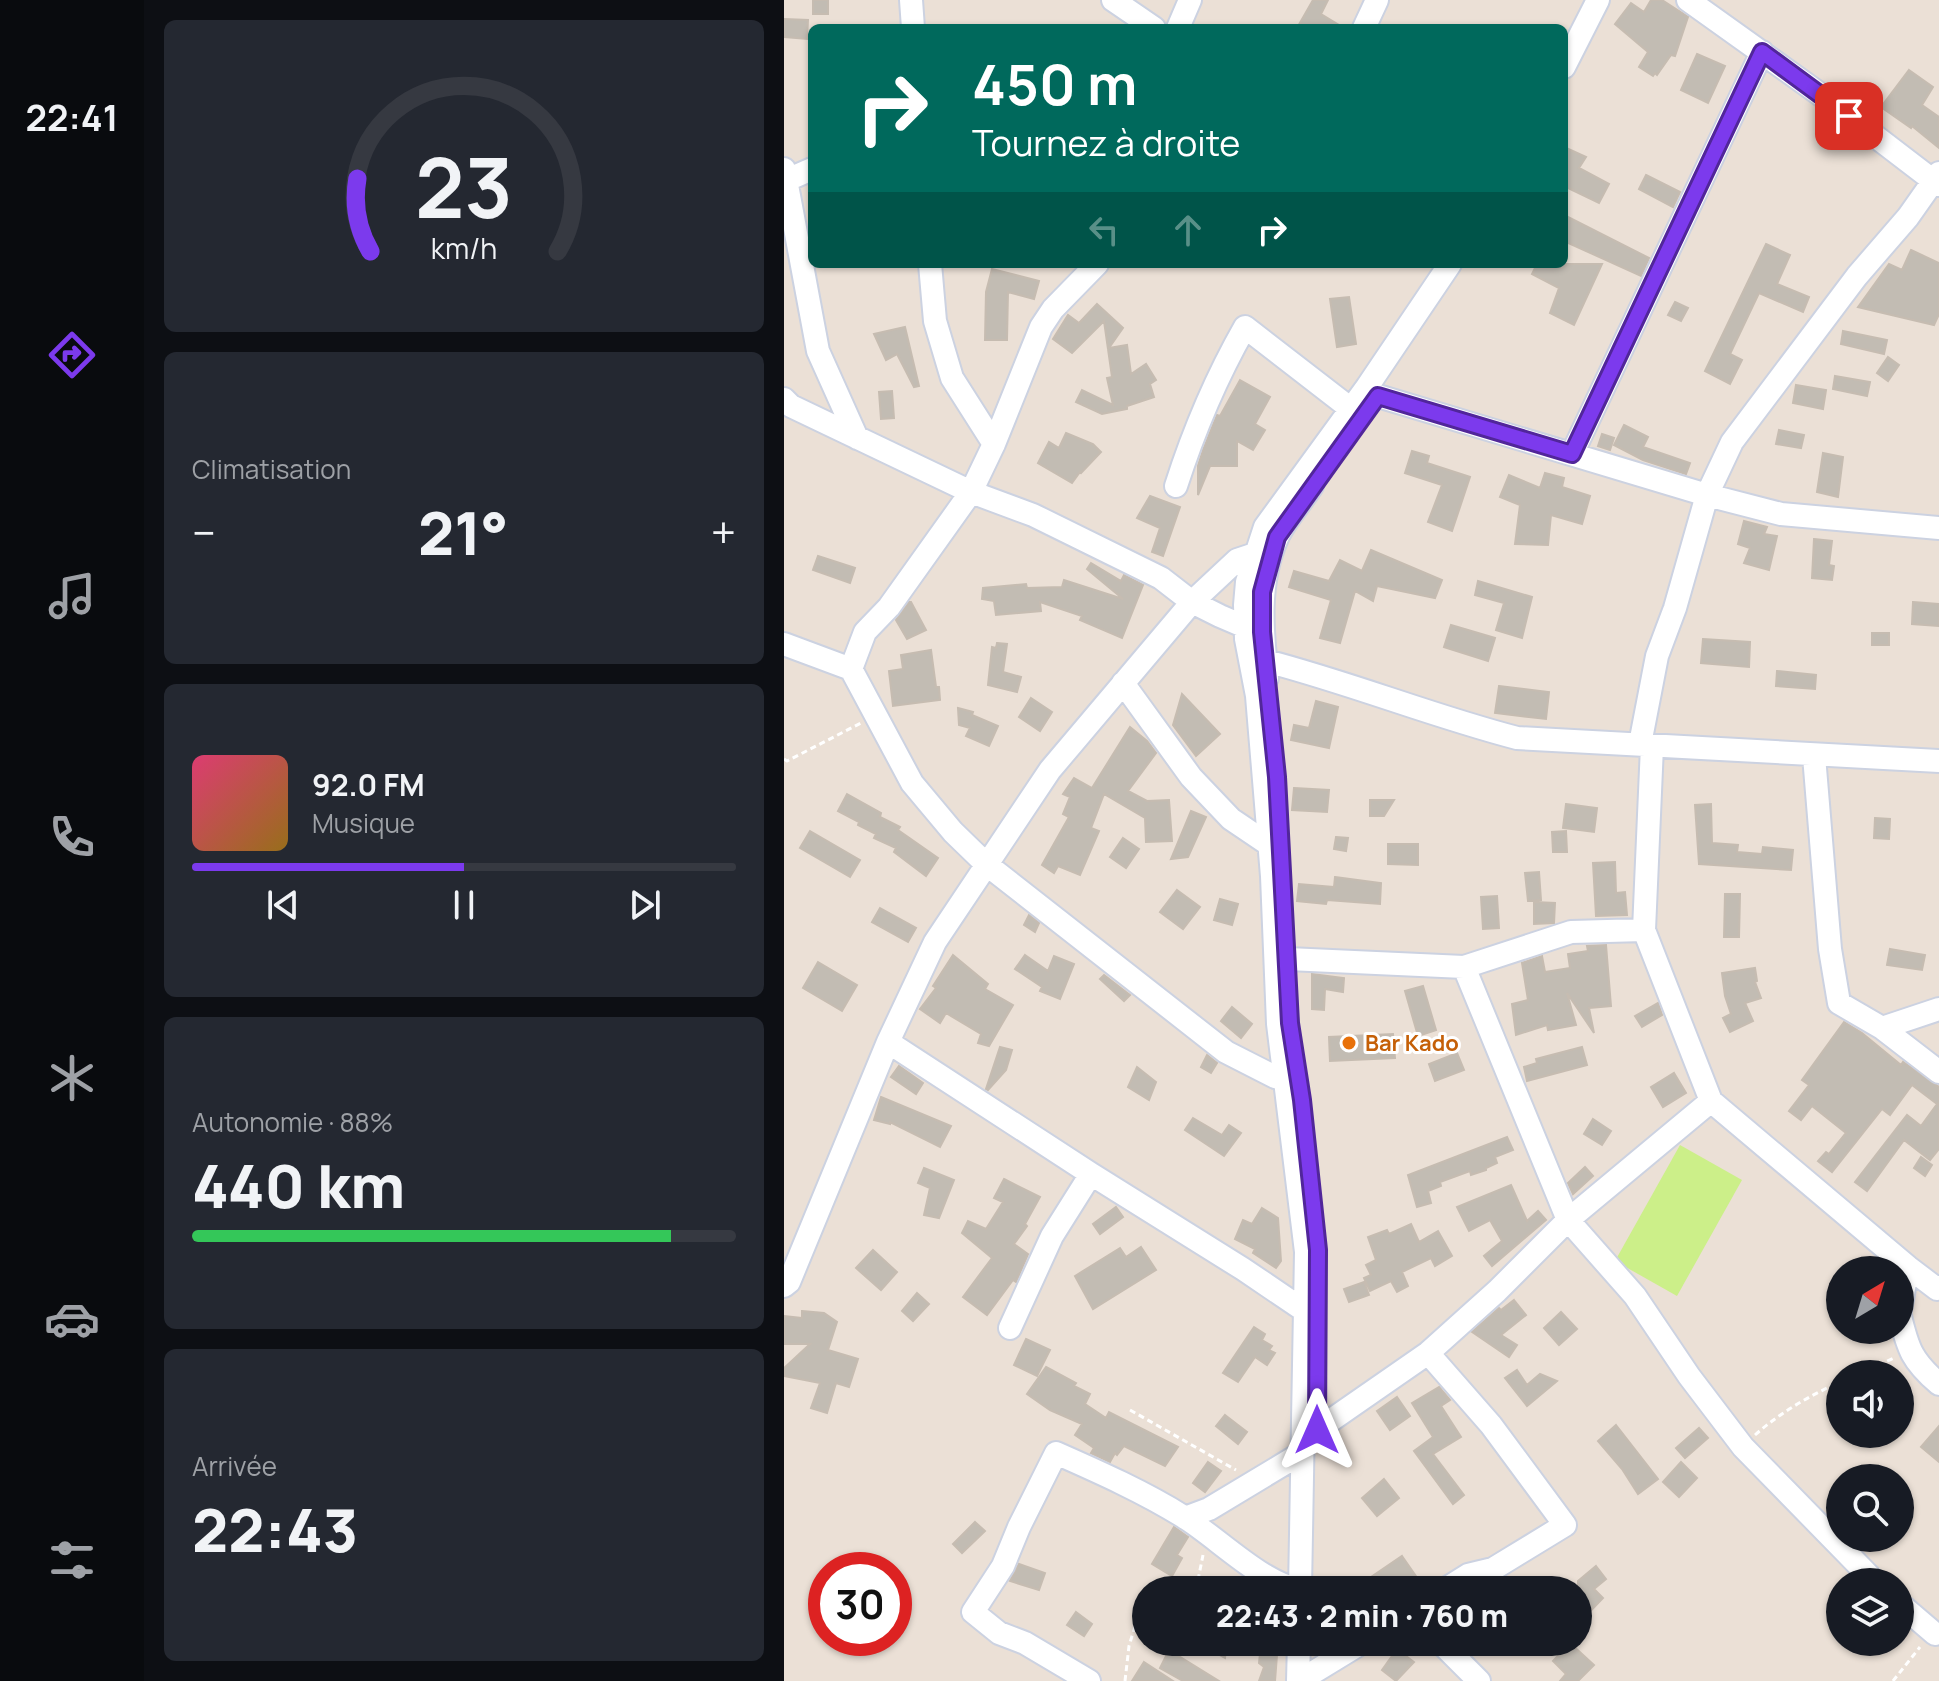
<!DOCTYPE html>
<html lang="fr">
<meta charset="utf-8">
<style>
:root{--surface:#171b24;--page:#242831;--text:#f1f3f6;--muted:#9ea1a6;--line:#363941;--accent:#7c3aed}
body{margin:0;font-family:Manrope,sans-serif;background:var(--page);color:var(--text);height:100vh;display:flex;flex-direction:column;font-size:30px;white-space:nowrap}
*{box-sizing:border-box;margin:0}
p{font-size:26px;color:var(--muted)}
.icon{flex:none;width:44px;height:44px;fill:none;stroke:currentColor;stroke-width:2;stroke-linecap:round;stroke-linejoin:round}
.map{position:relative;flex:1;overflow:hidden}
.sheet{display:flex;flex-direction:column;gap:20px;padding:20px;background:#0d0f14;width:640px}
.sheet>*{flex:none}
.guide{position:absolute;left:24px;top:24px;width:760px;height:244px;border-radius:12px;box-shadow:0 2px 6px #0004;background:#00695c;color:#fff;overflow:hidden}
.needle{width:52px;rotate:38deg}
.buttons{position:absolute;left:1042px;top:1256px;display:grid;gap:16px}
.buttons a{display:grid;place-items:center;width:88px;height:88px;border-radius:50%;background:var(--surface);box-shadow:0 2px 6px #0004;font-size:40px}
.speed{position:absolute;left:24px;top:1552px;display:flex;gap:16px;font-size:40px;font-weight:700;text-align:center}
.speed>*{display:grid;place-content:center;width:104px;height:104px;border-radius:50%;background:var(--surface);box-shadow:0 2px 6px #0004;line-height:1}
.speed .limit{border:12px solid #d22;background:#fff;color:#111}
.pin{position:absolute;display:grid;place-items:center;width:68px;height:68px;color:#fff;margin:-34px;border-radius:16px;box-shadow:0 4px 12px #0006}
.me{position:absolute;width:88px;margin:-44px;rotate:0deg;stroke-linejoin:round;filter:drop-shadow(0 0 6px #0008)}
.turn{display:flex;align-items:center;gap:28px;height:168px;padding:0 32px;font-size:36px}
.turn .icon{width:104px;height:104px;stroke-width:2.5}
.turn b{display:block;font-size:56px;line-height:68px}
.lanes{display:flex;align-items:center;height:76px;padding:0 32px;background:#0003;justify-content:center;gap:40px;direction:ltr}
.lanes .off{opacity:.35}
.big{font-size:60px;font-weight:800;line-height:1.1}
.sheet .widget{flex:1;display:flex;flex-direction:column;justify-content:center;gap:12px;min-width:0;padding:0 28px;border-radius:12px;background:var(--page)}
.sheet .dial{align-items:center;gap:0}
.dial svg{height:208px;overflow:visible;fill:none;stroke:var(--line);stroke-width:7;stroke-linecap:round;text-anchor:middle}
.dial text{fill:var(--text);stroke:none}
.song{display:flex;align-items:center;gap:24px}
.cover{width:96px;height:96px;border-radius:12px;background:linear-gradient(135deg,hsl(340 70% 55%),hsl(40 70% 35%))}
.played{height:8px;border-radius:4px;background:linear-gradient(90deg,var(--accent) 50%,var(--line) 50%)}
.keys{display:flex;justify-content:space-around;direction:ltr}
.heat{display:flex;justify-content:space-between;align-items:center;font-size:44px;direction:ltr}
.charge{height:12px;border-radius:6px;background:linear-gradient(90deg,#34c759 88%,var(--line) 0)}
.trip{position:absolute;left:348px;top:1576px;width:460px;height:80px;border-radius:40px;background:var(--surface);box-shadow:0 2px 6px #0004;font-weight:800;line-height:80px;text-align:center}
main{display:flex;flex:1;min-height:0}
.menu{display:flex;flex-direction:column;width:144px;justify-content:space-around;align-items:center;background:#090b0e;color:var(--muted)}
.menu .icon{width:56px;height:56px}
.menu .on{color:var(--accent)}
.menu b{font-size:36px;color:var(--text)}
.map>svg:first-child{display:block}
.pitch{fill:#ccef89}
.building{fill:#c2bcb3;stroke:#c6bcb1;stroke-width:2}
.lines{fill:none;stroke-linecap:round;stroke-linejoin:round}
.minor-casing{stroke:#ccd2e1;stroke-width:26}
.path{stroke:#fff;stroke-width:3;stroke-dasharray:6 4;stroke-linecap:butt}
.minor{stroke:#fff;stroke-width:22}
.route-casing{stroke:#51269a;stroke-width:20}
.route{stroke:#7c3aed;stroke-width:14}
.food-dot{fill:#e8710a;stroke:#fff;stroke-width:3}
.labels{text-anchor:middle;stroke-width:6;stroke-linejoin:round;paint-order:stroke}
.food-label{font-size:22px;font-weight:bold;fill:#c56008;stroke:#fff;text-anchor:start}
</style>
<main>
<nav class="menu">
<b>22:41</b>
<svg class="icon on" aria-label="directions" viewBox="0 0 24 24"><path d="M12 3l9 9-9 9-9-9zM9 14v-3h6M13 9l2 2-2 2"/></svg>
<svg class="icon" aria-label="music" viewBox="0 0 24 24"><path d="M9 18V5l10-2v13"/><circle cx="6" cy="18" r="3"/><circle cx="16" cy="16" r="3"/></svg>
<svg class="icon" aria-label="phone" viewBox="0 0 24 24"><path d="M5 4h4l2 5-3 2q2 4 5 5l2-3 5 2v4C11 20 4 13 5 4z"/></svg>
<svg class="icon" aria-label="climate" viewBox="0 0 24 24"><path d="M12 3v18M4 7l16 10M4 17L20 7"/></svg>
<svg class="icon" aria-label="car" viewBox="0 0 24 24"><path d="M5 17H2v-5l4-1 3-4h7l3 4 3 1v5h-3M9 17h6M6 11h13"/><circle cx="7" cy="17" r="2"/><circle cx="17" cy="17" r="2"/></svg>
<svg class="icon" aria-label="filters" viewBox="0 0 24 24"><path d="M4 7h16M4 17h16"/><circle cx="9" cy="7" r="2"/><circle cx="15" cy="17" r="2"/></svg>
</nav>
<section class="sheet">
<div class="widget dial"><svg viewBox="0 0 100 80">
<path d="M14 69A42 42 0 1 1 86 69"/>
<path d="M14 69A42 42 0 0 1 9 41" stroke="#7c3aed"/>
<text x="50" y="56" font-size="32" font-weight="700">23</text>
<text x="50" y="72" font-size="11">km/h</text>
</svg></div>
<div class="widget"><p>Climatisation</p>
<div class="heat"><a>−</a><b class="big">21°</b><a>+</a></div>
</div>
<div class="widget">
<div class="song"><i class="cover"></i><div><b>92.0 FM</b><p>Musique</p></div></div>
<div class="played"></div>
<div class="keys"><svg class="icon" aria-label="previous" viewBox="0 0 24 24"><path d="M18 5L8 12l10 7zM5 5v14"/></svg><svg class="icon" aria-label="pause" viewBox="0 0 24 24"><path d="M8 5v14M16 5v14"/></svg><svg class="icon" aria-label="next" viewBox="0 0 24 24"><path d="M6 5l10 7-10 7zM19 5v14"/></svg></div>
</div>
<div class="widget"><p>Autonomie · 88%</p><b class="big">440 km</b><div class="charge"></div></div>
<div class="widget"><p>Arrivée</p><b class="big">22:43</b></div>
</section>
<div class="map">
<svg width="1155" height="1681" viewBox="0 0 1155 1681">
<rect width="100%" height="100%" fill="#ebe0d6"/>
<!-- pitch -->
<path class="pitch" d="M896,1145L958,1180L893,1296L831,1261Z"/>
<!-- building -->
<path class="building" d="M29,0H44V14H29Z
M529,0H544L537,14L560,28H513Z
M867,0H878L904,17L891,56L887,55L873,75L871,73L869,76L855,67L864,52L831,24L847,3L860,12Z
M0,19L24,20L23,39L0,37Z
M913,54L941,66L924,103L897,90Z
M1125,70L1149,87L1138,105L1155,117V148L1128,126L1127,128L1097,107Z
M780,147L802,157L795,168L825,184L815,203L780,186Z
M862,175L896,192L889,207L855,189Z
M780,215L865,258L857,276L780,241Z
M982,244L1006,255L993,284L1025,297L1019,312L975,293L946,354L958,360L946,384L921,371Z
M1127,250L1155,263V314L1150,325L1074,307L1105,264L1118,270Z
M753,264H818L790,325L766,313L775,288L748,274Z
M208,269L255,281L250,299L224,292L223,340H201L202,292Z
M565,297L572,344L553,347L546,299Z
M891,302L904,308L897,321L884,315Z
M313,304L339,328L325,348L343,345L347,374L362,364L372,380L366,384L370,397L343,406V409L318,414L292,402L298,390L329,405L323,378L328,377L320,321L288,353L269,339L284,315L295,323Z
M121,327L135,386L130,387L113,354L102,360L90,334Z
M1059,331L1103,340L1100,354L1057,344Z
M1104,357L1115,365L1104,381L1093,373Z
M1051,376L1086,382L1083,396L1049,389Z
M456,380L486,397L471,424L481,430L469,450L453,441V466H426L414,495V466L419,450L433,415L436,416Z
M1012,385L1042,390L1039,409L1009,403Z
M108,391L110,418L97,419L95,392Z
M840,425L864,437L859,447L906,463L902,474L859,460L830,445Z
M995,430L1020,435L1017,448L992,444Z
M282,433L309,444L317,452L297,473L296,472L288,483L254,463L265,442L275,448Z
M818,434L830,438L826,450L814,446Z
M628,451L645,456L643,463L686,477L668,531L644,522L658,485L621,473Z
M1039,453L1059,457L1054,497L1033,492Z
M761,473L780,478L778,487L806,496L798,524L767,515L764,545L731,544L736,505L716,497L725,475L756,488Z
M366,496L396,507L379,556L368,552L376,528L353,518Z
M960,521L983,527L980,534L993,536L985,570L960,563L966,548L954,544Z
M1030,539L1048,541L1045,565L1050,566L1048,580L1028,578Z
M587,550L658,580L651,598L593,586L589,601L571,591L556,643L536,638L547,600L505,587L510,571L545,581L556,560L578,571Z
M34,556L71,568L66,583L29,570Z
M307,563L337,581L340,575L359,585L338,638L296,620L298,616L256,602L257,611L212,615L210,601L198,599L199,588L242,584L243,588L278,587L280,580L339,599L303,569Z
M694,581L748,597L738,638L712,630L720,603L691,595Z
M125,602H127L142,630L123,639L112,620Z
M1129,602L1155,604V626L1128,624Z
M667,625L711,638L704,661L660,647Z
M1088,633H1105V645H1088Z
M919,639L966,642L965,667L917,663Z
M213,643L223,644L219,672L237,677L233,692L204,685L208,647L212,648Z
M147,650L152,687H155L156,700L109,706L105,671L119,669L117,655Z
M993,671L1032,675L1031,689L992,686Z
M715,686L765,692L762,719L711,713Z
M398,694L436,734L412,756L389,725Z
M247,698L268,712L256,731L235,717Z
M532,701L554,707L545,748L507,740L510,725L525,728Z
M174,708L189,712L188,715L214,726L205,746L182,736L186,728L175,725Z
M346,727L363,741L372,753L344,791L363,801L385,800L388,841L362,842L361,818L320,794L307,828L315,831L296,875L274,866L270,873L258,865L285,817L279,814L286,797L279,794L290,778L308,788Z
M510,788L545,790L543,812L508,810Z
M63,794L97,813L96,817L116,827L114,830L154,858L142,876L110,852L112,848L90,838L92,834L74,825L75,822L54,811Z
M586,800H610L600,816H586Z
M782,804L813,808L810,832L779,828Z
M927,804L928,843L954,845L953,852L978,854L979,847L1009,850L1007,870L915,864L911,805Z
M407,811L422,817L404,857L387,859Z
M1091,818L1106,819L1105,839L1090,838Z
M26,831L76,860L66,877L16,848Z
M782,831L783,852H769L768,832Z
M552,837L564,838L562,851L550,849Z
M339,838L355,849L342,868L326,857Z
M604,844H634V865L604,864Z
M831,862L832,893L841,892L843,915L812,916L809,863Z
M755,872L757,900L744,901L741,873Z
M551,877L597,883L596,904L543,900L542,904L513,901L515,884L550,887Z
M393,890L416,907L399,929L376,912Z
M941,894H956L955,937H940Z
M713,896L715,928L699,929L697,897Z
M436,899L454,904L448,925L430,920Z
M750,902L771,903L770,923L750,924Z
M96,908L132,928L124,942L88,922Z
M245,915L255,923L251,932L240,925Z
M822,945L827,1006L805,1008L810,1033L783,993L792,1025L764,1030L763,1025L732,1035L728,1004L744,1000L738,963L758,956L761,972L786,968L784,954L804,951L803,946Z
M1106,949L1141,955L1138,970L1103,965Z
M169,955L204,984L201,989L229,1005L205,1046L194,1043L197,1034L162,1013L156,1023L136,1009L152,988L149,986Z
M241,955L264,971L270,956L290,964L276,999L256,991L258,987L231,969Z
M34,962L73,985L58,1011L19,988Z
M971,968L973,981L971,982L977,998L961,1003L969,1021L946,1032L939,1018L947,1014L941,996L938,973Z
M528,974L560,978L559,992L541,989L540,1010L528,1009Z
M320,975L346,995L340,1001L316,979Z
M639,986L652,1030L634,1036L621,991Z
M874,1003L878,1015L858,1027L851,1016Z
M448,1007L468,1024L457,1038L437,1021Z
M1060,1022L1078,1033L1117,1065L1119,1062L1155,1087V1149L1146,1160L1120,1140L1083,1191L1071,1182L1123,1115L1137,1126L1153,1104L1128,1085L1106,1115L1098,1109L1048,1172L1034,1161L1042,1152L1045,1154L1062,1133L1028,1106L1017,1120L1005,1111L1025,1085L1018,1080Z
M609,1034L611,1058L546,1061L545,1037Z
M216,1047L228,1050L222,1070L204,1090L202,1089Z
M798,1047L803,1065L743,1081L740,1067L753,1063L752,1059Z
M673,1053L680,1070L651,1081L645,1064Z
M423,1055L433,1063L427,1073L417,1067Z
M115,1066L139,1083L132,1094L107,1077Z
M353,1067L372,1082L365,1100L344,1087Z
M890,1073L902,1093L879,1107L867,1087Z
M97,1097L167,1126L156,1147L106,1122V1124L90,1120Z
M409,1118L438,1135L445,1125L457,1133L440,1156L401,1130Z
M809,1119L827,1131L818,1145L800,1134Z
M723,1137L729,1150L711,1157L713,1163L702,1168V1170L687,1175L686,1171L656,1182L657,1186L644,1191L647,1203L633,1207L624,1175Z
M1137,1157L1148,1165L1141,1176L1130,1168Z
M801,1167L809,1176L789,1194L784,1183Z
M140,1168L170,1180L155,1218L140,1215L146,1188L134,1183Z
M220,1179L256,1197L241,1224L243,1226L230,1244L244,1254L232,1282L229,1280L203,1315L179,1297L208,1258L178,1233L184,1221L202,1229L219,1202L210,1198Z
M727,1185L743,1221L754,1211L762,1220L708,1266L700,1256L718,1241L706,1220L685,1231L673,1207Z
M332,1207L339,1217L316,1234L309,1224Z
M478,1208L494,1218L497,1261L492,1268L469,1253L471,1249L451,1239L459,1220L468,1224Z
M627,1224L635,1242L654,1231L668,1256L651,1266L647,1258L618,1272L624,1286L613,1292L607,1281L586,1291L580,1278L587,1275L582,1265L592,1260L584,1237L603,1230L605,1234Z
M357,1247L372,1270L309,1309L291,1276L336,1248L342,1257Z
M89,1250L113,1272L97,1290L72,1268Z
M580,1282L585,1295L565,1302L560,1289Z
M133,1293L145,1304L129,1321L118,1311Z
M730,1300L742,1315L717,1335L733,1345L725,1357L688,1332L715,1308L717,1310Z
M18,1311L40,1313L53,1322L44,1350L74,1359L65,1387L52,1383L43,1413L27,1408L36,1383L0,1376V1368L26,1344H0V1316L18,1318Z
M777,1312L793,1329L775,1345L760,1328Z
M470,1327L481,1334L478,1340L488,1346L485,1350L491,1353L483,1365L471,1357L454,1382L439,1373Z
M242,1339L266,1350L253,1376L230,1365Z
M262,1367L292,1383L290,1386L306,1394L301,1404L322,1418L325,1412L394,1447L381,1466L340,1446L333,1455L331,1453L326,1462L307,1453L310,1448L291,1435L298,1424L266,1410L243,1394Z
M733,1370L743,1385L756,1374L773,1381L743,1406L721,1378Z
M655,1387L666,1400L657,1406L677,1437L649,1454L680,1495L669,1504L630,1451L649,1437L628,1403Z
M613,1397L626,1416L606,1430L593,1411Z
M441,1415L463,1432L454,1444L432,1426Z
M832,1425L874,1479L854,1494L838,1469L814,1441Z
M1155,1426V1462L1137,1447Z
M915,1428L924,1438L901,1458L892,1448Z
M424,1462L437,1471L421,1492L409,1483Z
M897,1462L913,1478L895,1497L879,1482Z
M600,1479L615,1498L593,1516L578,1498Z
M191,1522L201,1531L178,1553L169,1544Z
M390,1527L404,1537L393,1555L398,1558L388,1576L368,1564Z
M618,1556L636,1582L624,1590H568Z
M235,1564L261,1573L255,1590L226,1581Z
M812,1566L822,1579L810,1589L819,1598L794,1624V1581Z
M292,1612L308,1624L300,1636L283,1625Z
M412,1642H443L441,1658Z
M487,1642H494L491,1681H475L480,1667L475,1663L477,1644L485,1648Z
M786,1643L810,1665L794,1681H776L782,1674L769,1661Z
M613,1649L630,1662L612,1681L598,1670Z
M385,1650L435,1681H399L376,1668Z
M360,1662L389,1681H348Z"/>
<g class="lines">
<!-- minor casing -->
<g class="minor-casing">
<path id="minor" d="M127,0L129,28
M329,0L370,28
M904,0L1044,100L1155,185
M394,28L406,0
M580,28L593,0
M780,67L814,0
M0,169L34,351L73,438
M3,180L28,169
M146,264L151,321L168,378L210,444
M313,264L269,309L257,327L210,444L187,492L105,607L81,632L67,669L128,783L169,832L202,864L442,1052L491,1077L500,1079
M594,396L923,495L997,514L1155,528
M0,399L7,406L187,492L249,515L377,578L408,602L436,616L471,631
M788,454L978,52
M392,486C410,430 432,378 461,327L567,409
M0,644L67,669
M482,661C567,683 648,716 733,738L1155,761
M483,678C478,631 473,583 493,538C501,520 517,503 528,486
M339,683L407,777L447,819L484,844
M856,744L873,656L891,608L923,495L948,442L1073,276L1124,217L1155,173
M868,746L860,930L927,1101L1124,1267L1153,1289L1155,1287
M1030,756L1046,949L1055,1003L1098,1028L1155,1072
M504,959L680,967L787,932L860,930
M680,967L784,1220L851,1296L905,1376L959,1447L1091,1582
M1098,1028L1155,1009
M104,1042L307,1174L459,1269L521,1311
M0,1286L5,1282L104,1042L151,942L266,770L408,602L453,560L471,554
M1116,1310L1124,1267
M1116,1316C1124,1349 1128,1361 1155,1384
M226,1328L268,1236L307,1174
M644,1353L707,1425L781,1525L709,1569L684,1575L660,1590
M533,1430L644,1353L713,1291L784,1220L927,1101
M401,1518L425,1509L518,1453
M516,1590L522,1252L494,1024L488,876L473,696L462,639L461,605L463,582L481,527L583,387L666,264
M1116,1604L1151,1634
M656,1642L695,1681
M530,1672L579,1642
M305,1681L241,1643L215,1633L189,1612L219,1566L235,1527L272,1453C315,1472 360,1492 400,1517C435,1539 476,1582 516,1590
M514,1681L515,1642"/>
</g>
<!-- path -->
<path class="path" d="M0,759L3,761L77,723
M1076,1374L1110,1358
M346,1410L452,1470
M971,1435C997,1412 1025,1396 1056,1382
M412,1590L419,1555
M341,1681L345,1646L352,1623L362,1629
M1109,1681L1136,1647"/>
<!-- minor -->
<use href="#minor" class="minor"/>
</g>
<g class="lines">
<!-- route casing -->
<g class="route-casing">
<path id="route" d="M533,1430L534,1250L518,1100L506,1023L493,777L478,632V592L493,537L594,396L788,454L978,52L1065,116"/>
</g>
<!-- route -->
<use href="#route" class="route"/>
</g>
<!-- markers -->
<circle class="food-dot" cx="565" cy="1043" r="8"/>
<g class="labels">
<!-- food labels -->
<g class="food-label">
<text x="581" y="1051">Bar Kado</text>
</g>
</g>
</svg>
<div class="buttons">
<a><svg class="needle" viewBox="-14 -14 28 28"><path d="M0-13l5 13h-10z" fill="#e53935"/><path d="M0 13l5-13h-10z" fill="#9ea1a6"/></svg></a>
<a><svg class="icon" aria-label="sound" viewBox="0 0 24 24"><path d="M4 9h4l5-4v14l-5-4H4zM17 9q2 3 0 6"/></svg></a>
<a><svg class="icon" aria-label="search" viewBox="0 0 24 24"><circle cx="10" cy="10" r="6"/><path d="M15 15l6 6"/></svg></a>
<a><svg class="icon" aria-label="layers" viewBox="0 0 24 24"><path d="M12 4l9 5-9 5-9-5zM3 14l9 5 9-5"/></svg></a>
</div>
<div class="speed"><div class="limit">30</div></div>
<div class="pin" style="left:1065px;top:116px;background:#d93025"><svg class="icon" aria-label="arrive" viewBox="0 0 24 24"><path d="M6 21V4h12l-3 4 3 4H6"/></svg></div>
<svg class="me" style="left:533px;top:1430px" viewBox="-20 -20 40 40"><path d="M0-17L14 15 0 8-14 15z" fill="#7c3aed" stroke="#fff" stroke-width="4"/></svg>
<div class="trip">22:43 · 2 min · 760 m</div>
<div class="guide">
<div class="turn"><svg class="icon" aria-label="right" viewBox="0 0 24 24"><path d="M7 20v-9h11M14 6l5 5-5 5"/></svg><div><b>450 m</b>Tournez à droite</div></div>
<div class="lanes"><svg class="icon off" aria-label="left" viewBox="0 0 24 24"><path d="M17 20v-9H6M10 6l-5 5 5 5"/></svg><svg class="icon off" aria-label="ahead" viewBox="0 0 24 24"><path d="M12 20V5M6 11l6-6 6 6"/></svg><svg class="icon" aria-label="right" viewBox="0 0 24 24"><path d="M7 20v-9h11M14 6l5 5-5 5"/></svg></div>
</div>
</div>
</main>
